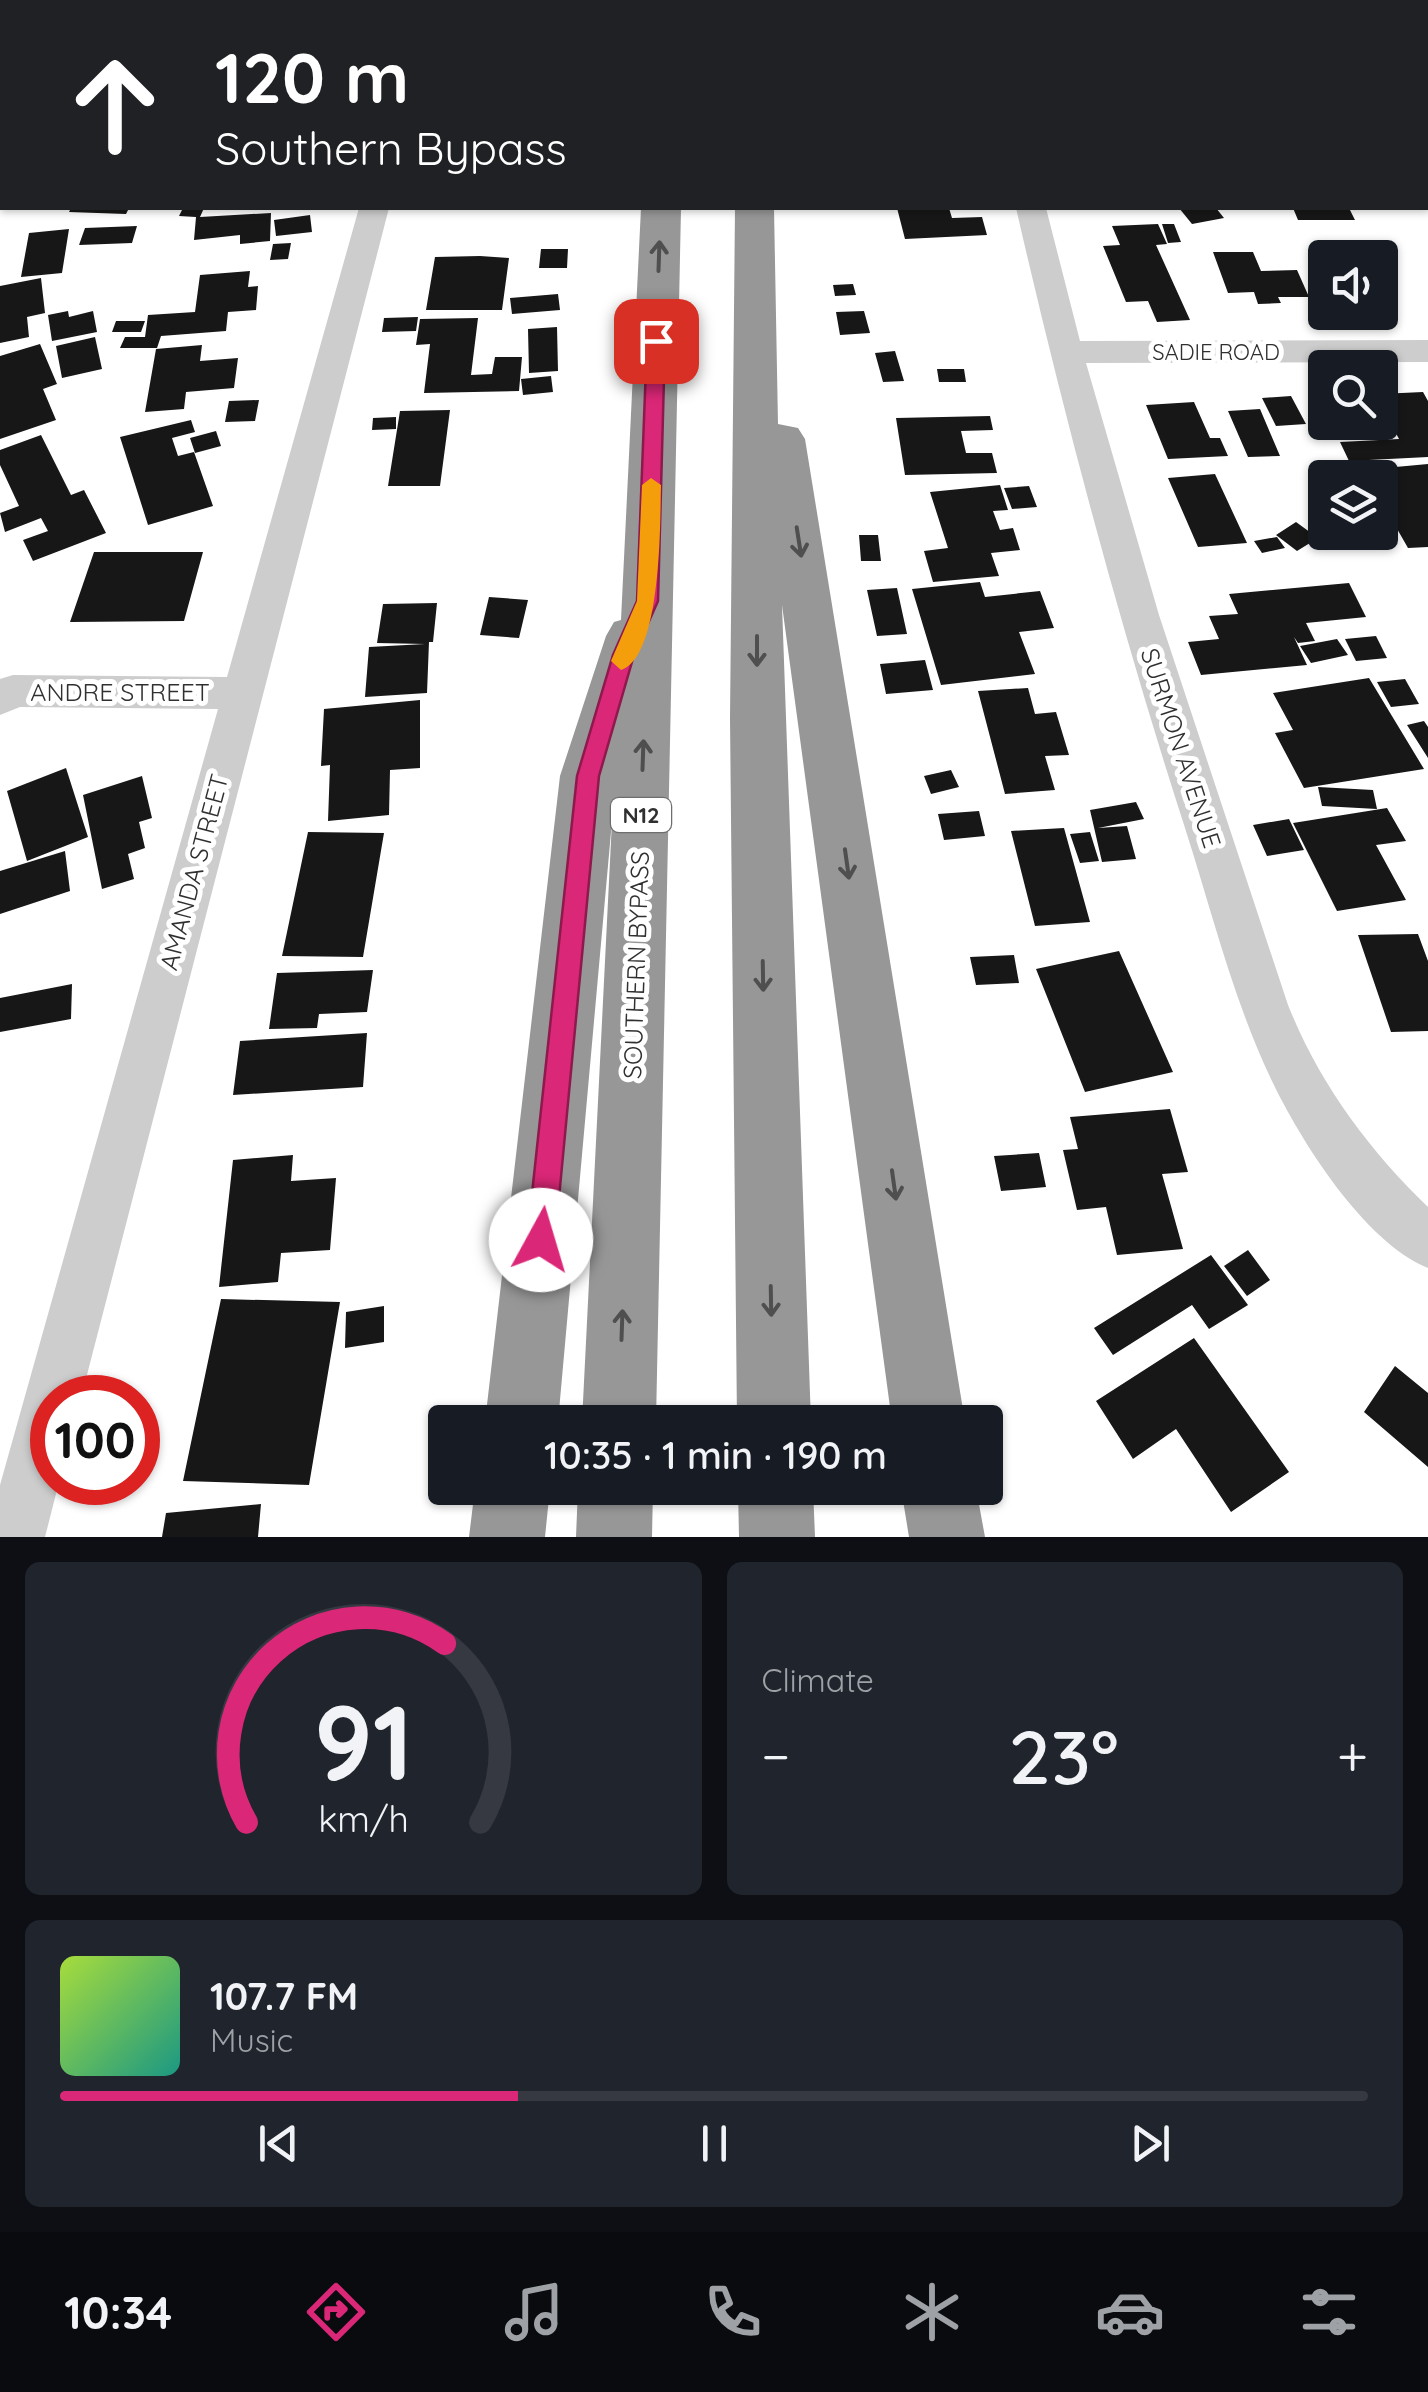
<!DOCTYPE html>
<meta charset="utf-8">
<style>
:root{--surface:#171b24;--page:#20242c;--text:#f1f3f6;--muted:#9ea1a6;--line:#363941;--accent:#db2777}
body{margin:0;font-family:Quicksand,sans-serif;background:var(--page);color:var(--text);height:100vh;display:flex;flex-direction:column;font-size:38px;white-space:nowrap}
*{box-sizing:border-box;margin:0}
p{font-size:32px;color:var(--muted)}
.icon{flex:none;width:55px;height:55px;fill:none;stroke:currentColor;stroke-width:2;stroke-linecap:round;stroke-linejoin:round}
.map{position:relative;height:1537px;overflow:hidden}
.drawer{display:flex;flex-direction:column;gap:25px;padding:25px;background:#0d0f14;flex:1}
.drawer>*{flex:none}
.top-card{position:absolute;left:0px;top:0px;width:1430px;height:210px;box-shadow:0 2px 8px #0004;background:#202124;color:#fff;overflow:hidden}
.buttons{position:absolute;left:1308px;top:240px;display:grid;gap:20px}
.buttons a{display:grid;place-items:center;width:90px;height:90px;border-radius:10px;background:var(--surface);box-shadow:0 2px 8px #0004;font-size:50px}
.speed{position:absolute;left:30px;top:1375px;display:flex;gap:20px;font-size:50px;font-weight:700;text-align:center}
.speed>*{display:grid;place-content:center;width:130px;height:130px;border-radius:50%;background:var(--surface);box-shadow:0 2px 8px #0004;line-height:1}
.speed .limit{border:15px solid #d22;background:#fff;color:#111}
.pin{position:absolute;display:grid;place-items:center;width:85px;height:85px;color:#fff;margin:-42px;border-radius:20px;box-shadow:0 5px 15px #0006}
.me{position:absolute;width:110px;margin:-55px;rotate:6deg;stroke-linejoin:round;filter:drop-shadow(0 0 8px #0008)}
.turn{display:flex;align-items:center;gap:35px;height:210px;padding:0 50px;font-size:45px}
.turn .icon{width:130px;height:130px;stroke-width:2.5}
.turn b{display:block;font-size:70px;line-height:85px}
.big{font-size:75px;font-weight:600;line-height:1.1}
.drawer .tile{flex:1;display:flex;flex-direction:column;justify-content:center;gap:15px;min-width:0;padding:0 35px;border-radius:15px;background:var(--page)}
.drawer .dial{align-items:center;gap:0}
.dial svg{height:260px;overflow:visible;fill:none;stroke:var(--line);stroke-width:7;stroke-linecap:round;text-anchor:middle}
.dial text{fill:var(--text);stroke:none}
.song{display:flex;align-items:center;gap:30px}
.cover{width:120px;height:120px;border-radius:15px;background:linear-gradient(135deg,hsl(80 70% 55%),hsl(170 70% 35%))}
.played{height:10px;border-radius:5px;background:linear-gradient(90deg,var(--accent) 35%,var(--line) 35%)}
.keys{display:flex;justify-content:space-around;direction:ltr}
.heat{display:flex;justify-content:space-between;align-items:center;font-size:55px;direction:ltr}
.drawer .tiles{flex:1;display:grid;gap:25px;grid-template-columns:1fr 1fr}
.tile:last-child{grid-column:span 2}
.trip{position:absolute;left:428px;top:1405px;width:575px;height:100px;border-radius:10px;background:var(--surface);box-shadow:0 2px 8px #0004;font-weight:600;line-height:100px;text-align:center}
.menu{display:flex;height:160px;justify-content:space-around;align-items:center;background:#090b0e;color:var(--muted)}
.menu .icon{width:70px;height:70px}
.menu .current{color:var(--accent)}
.menu b{font-size:45px;color:var(--text)}
.map>svg:first-child{display:block}
.building{fill:#171717}
.lines{fill:none;stroke-linecap:round;stroke-linejoin:round}
.minor{fill:#cdcdcd;fill-rule:evenodd}
.major{fill:#a8a8a8;fill-rule:evenodd}
.highway{fill:#979797;fill-rule:evenodd}
.oneway{stroke:#4f4f4f}
.route{fill:#db2777;stroke:#8e194d;stroke-width:2.5}
.slow{fill:#f59e0b}
.labels{text-anchor:middle;stroke-width:10;stroke-linejoin:round;paint-order:stroke}
.far-street-label{font-size:22px;fill:#303030;stroke:#fff}
.shield{fill:#fff;stroke:#6e6e6e;stroke-width:2.5}
.shield-label{font-size:22px;font-weight:bold;fill:#303030}
.street-label{font-size:25px;fill:#303030;stroke:#fff}
</style>
<div class="map">
<svg width="1428" height="1537" viewBox="0 0 1428 1537">
<rect width="100%" height="100%" fill="#fff"/>
<!-- building -->
<path class="building" d="M71,208H129L126,214L69,212Z
M183,208H204L200,217L271,213L270,241L240,244V235L194,240L196,217L179,216Z
M897,208H949L952,218L982,217L987,235L905,239Z
M1179,208H1216L1224,218L1192,224Z
M1293,208H1349L1355,220H1298Z
M310,215L312,232L276,236L274,220Z
M1158,224L1167,244L1156,245L1190,320L1157,322L1148,301L1126,302L1103,246L1120,245L1112,226Z
M1162,224H1174L1181,242L1168,243Z
M137,226L132,243L79,245L85,228Z
M69,229L62,273L21,277L29,233Z
M291,243L288,259L270,260L273,244Z
M541,249H568L567,268H539Z
M1213,252H1253L1261,271L1297,270L1309,297H1278L1281,303L1258,304L1254,292L1228,293Z
M480,256L509,258L502,310H426L435,257Z
M250,271L248,287L258,286L256,310L228,312L226,331L161,336L157,348H120L125,337H145L148,315L195,312L200,275Z
M41,278L45,313L27,317L29,337L0,343V286Z
M853,284L856,295L835,296L833,285Z
M558,294L560,310L512,314L510,298Z
M68,311L69,317L93,311L97,332L52,341L48,315Z
M864,311L870,333L840,335L836,312Z
M418,317L416,331L382,332L384,318Z
M478,318L471,375L492,374L495,357H522L519,391L424,393L430,344L416,345L420,319Z
M116,321H145L141,332H112Z
M557,327L558,371L529,373L528,329Z
M95,337L102,369L62,378L56,346Z
M40,344L57,384L43,389L56,420L0,439V356Z
M202,345L200,361L238,358L234,388L186,392L184,409L145,412L156,349Z
M895,351L904,381L883,382L875,353Z
M937,369H964L966,382H939Z
M551,376L553,392L523,395L521,379Z
M1423,392L1428,401V457L1349,461L1340,442L1399,439L1380,403V394Z
M1291,396L1306,424L1276,426L1262,398Z
M259,400L255,421L225,422L229,401Z
M1194,402L1210,438H1220L1228,456L1168,459L1146,405Z
M1325,408V422L1343,427L1321,429L1310,410Z
M1260,409L1280,456L1248,457L1228,411Z
M450,410L440,486H388L400,411Z
M990,416L993,430L961,431L966,453H992L997,473L905,475L896,418Z
M396,417V429L372,430L373,418Z
M191,420L195,432L172,438L178,456L194,452L213,506L148,525L120,437Z
M216,431L221,446L195,453L190,438Z
M41,435L71,495L84,490L106,533L33,561L23,540L48,531L41,518L5,532L0,513L19,506L0,465V450Z
M1428,464V547L1408,548L1380,499V478H1368L1363,470Z
M1215,474L1247,543L1198,547L1168,478Z
M1000,485L1008,510L993,511L1000,530L1013,528L1020,550L991,553L999,576L933,582L924,551L948,548L930,492Z
M1029,486L1037,507L1012,509L1004,488Z
M1296,522L1318,538L1297,551L1276,535Z
M859,535H878L881,561H861Z
M1277,537L1285,548L1262,553L1254,541Z
M94,552H203L184,621L70,622Z
M980,582L985,597L1040,591L1054,628L1019,632L1035,674L941,685L912,589Z
M1349,583L1366,617L1306,623L1315,641L1298,643L1294,637L1307,665L1201,675L1188,642L1219,639L1209,616L1238,614L1229,594Z
M897,588L907,634L877,636L867,590Z
M489,597L528,600L519,638L480,635Z
M437,603L433,642H429L427,693L365,697L369,647L425,644L377,643L383,604Z
M1376,636L1387,658L1356,661L1345,639Z
M1337,639L1348,655L1311,663L1300,646Z
M925,660L933,690L886,694L880,664Z
M1369,678L1424,769L1304,788L1275,733L1293,730L1273,693Z
M1405,679L1419,704L1391,707L1377,682Z
M1028,688L1035,714L1056,712L1069,755L1045,756L1055,790L1005,794L978,691Z
M420,700V768L390,770L389,815L328,821L330,765L321,766L324,709Z
M1424,721L1428,727V758L1407,725Z
M66,768L88,837L27,861L7,791Z
M951,770L959,787L931,794L924,776Z
M142,776L152,818L139,822L145,848L128,854L134,879L102,889L83,795Z
M1318,787L1373,790L1377,809L1322,806Z
M1136,802L1144,819L1098,828L1127,826L1136,859L1102,862L1090,810Z
M1387,808L1406,841L1376,845L1406,900L1337,911L1293,823Z
M979,811L985,836L944,840L938,814Z
M1289,819L1304,850L1267,856L1253,825Z
M1064,828L1090,922L1035,926L1011,831Z
M308,832L384,833L363,957L282,956Z
M1090,832L1099,861L1080,863L1070,834Z
M65,851L70,891L0,914V871Z
M1418,934L1428,961V1031L1391,1032L1358,935Z
M1119,951L1173,1072L1085,1092L1036,969Z
M1014,955L1019,983L976,985L970,957Z
M373,970L367,1012L319,1014L317,1028L269,1029L277,973Z
M72,984L71,1019L0,1032V998Z
M367,1033L363,1087L233,1095L240,1041Z
M1170,1109L1188,1172L1162,1174L1183,1249L1117,1255L1106,1207L1077,1210L1063,1150L1078,1149L1070,1117Z
M1039,1153L1046,1187L1001,1191L994,1156Z
M293,1155L291,1181L336,1178L330,1250L281,1253L278,1282L219,1287L233,1160Z
M1248,1250L1270,1280L1247,1296L1224,1266Z
M1211,1255L1248,1305L1209,1329L1192,1305L1113,1355L1094,1328Z
M221,1299L340,1302L309,1485L183,1481Z
M384,1306V1342L345,1348L346,1312Z
M1194,1338L1289,1472L1231,1512L1176,1429L1133,1459L1096,1401Z
M1395,1366L1428,1393V1467L1364,1412Z
M261,1504L258,1537H162L166,1513Z"/>
<g class="lines">
<!-- minor -->
<path class="minor" d="M413,0H439V2H413Z
M970,0H996L997,2H971Z
M359,208H389L81,1398H52V1482H59L45,1537H0V1485L218,709L20,707L0,715V679L13,675L227,677Z
M1016,208H1046L1080,341L1428,340V362L1086,363L1159,615L1288,1005C1319,1083 1368,1149 1428,1207V1268C1364,1242 1300,1140 1271,1079C1233,999 1212,912 1185,828C1119,624 1064,417 1016,208Z"/>
<!-- major -->
<path class="major" d="M1323,0H1356L1357,2H1325Z"/>
<!-- highway -->
<path class="highway" d="M652,0H686V2H653Z
M731,0H765V2H732Z
M641,208H681L656,1422H582L612,821L558,1422H485L560,776L606,636L614,622L621,620Z
M735,208H774L778,424L798,428L805,439L965,1422H892L782,605L811,1422H737L730,718Z
M475,1488H550L545,1537H469Z
M578,1488H653L652,1537H576Z
M738,1488H813L815,1537H739Z
M901,1488H976L985,1537H909Z"/>
</g>
<!-- one-way arrows -->
<defs><path id="oneway-shaft" d="M-6 0H5M1.5-3L5.5 0L1.5 3" fill="none" stroke-width="1.6" stroke-linecap="round" stroke-linejoin="round" transform="scale(2.5)"/></defs>
<g class="oneway">
<use href="#oneway-shaft" transform="translate(659 256) rotate(-88)"/>
<use href="#oneway-shaft" transform="translate(799 542) rotate(81)"/>
<use href="#oneway-shaft" transform="translate(757 651) rotate(90)"/>
<use href="#oneway-shaft" transform="translate(643 755) rotate(-88)"/>
<use href="#oneway-shaft" transform="translate(847 864) rotate(82)"/>
<use href="#oneway-shaft" transform="translate(763 976) rotate(89)"/>
<use href="#oneway-shaft" transform="translate(894 1185) rotate(82)"/>
<use href="#oneway-shaft" transform="translate(771 1301) rotate(89)"/>
<use href="#oneway-shaft" transform="translate(622 1325) rotate(-88)"/>
</g>
<!-- route -->
<path class="route" d="M656,335L665,341L658,601L634,655L599,776L555,1240L551,1249L541,1254L531,1249L527,1240L577,776L613,655L637,601L647,341Z"/>
<!-- slow -->
<path class="slow" d="M651,478L661,485C660,521 662,657 621,670L611,661L637,601L642,485Z"/>
<g class="labels">
<!-- far-street labels -->
<g class="far-street-label">
<text x="1216" y="360">SADIE ROAD</text>
</g>
<!-- shield labels -->
<rect class="shield" x="611" y="798" width="60" height="34" rx="8"/>
<g class="shield-label">
<text x="641" y="823">N12</text>
</g>
<!-- street labels -->
<g class="street-label">
<text x="120" y="701">ANDRE STREET</text>
<text transform="translate(1181 748) rotate(72)" y="9">SURMON AVENUE</text>
<text transform="translate(194 872) rotate(-75)" y="9">AMANDA STREET</text>
<text transform="translate(636 965) rotate(-88)" y="9">SOUTHERN BYPASS</text>
</g>
</g>
</svg>
<div class="buttons">
<a><svg class="icon" aria-label="sound" viewBox="0 0 24 24"><path d="M4 9h4l5-4v14l-5-4H4zM17 9q2 3 0 6"/></svg></a>
<a><svg class="icon" aria-label="search" viewBox="0 0 24 24"><circle cx="10" cy="10" r="6"/><path d="M15 15l6 6"/></svg></a>
<a><svg class="icon" aria-label="layers" viewBox="0 0 24 24"><path d="M12 4l9 5-9 5-9-5zM3 14l9 5 9-5"/></svg></a>
</div>
<div class="speed"><div class="limit">100</div></div>
<div class="pin" style="left:656px;top:341px;background:#d93025"><svg class="icon" aria-label="arrive" viewBox="0 0 24 24"><path d="M6 21V4h12l-3 4 3 4H6"/></svg></div>
<svg class="me" style="left:541px;top:1240px" viewBox="-20 -20 40 40"><circle r="19" fill="#fff"/><path d="M0-13L10 11 0 6-10 11z" fill="#db2777"/></svg>
<div class="trip">10:35 · 1 min · 190 m</div>
<div class="top-card">
<div class="turn"><svg class="icon" aria-label="ahead" viewBox="0 0 24 24"><path d="M12 20V5M6 11l6-6 6 6"/></svg><div><b>120 m</b>Southern Bypass</div></div>
</div>
</div>
<section class="drawer">
<div class="tiles">
<div class="tile dial"><svg viewBox="0 0 100 80">
<path d="M14 69A42 42 0 1 1 86 69"/>
<path d="M14 69A42 42 0 0 1 75 14" stroke="#db2777"/>
<text x="50" y="56" font-size="32" font-weight="700">91</text>
<text x="50" y="72" font-size="11">km/h</text>
</svg></div>
<div class="tile"><p>Climate</p>
<div class="heat"><a>−</a><b class="big">23°</b><a>+</a></div>
</div>
<div class="tile">
<div class="song"><i class="cover"></i><div><b>107.7 FM</b><p>Music</p></div></div>
<div class="played"></div>
<div class="keys"><svg class="icon" aria-label="previous" viewBox="0 0 24 24"><path d="M18 5L8 12l10 7zM5 5v14"/></svg><svg class="icon" aria-label="pause" viewBox="0 0 24 24"><path d="M8 5v14M16 5v14"/></svg><svg class="icon" aria-label="next" viewBox="0 0 24 24"><path d="M6 5l10 7-10 7zM19 5v14"/></svg></div>
</div>
</div>
</section>
<nav class="menu">
<b>10:34</b>
<svg class="icon current" aria-label="directions" viewBox="0 0 24 24"><path d="M12 3l9 9-9 9-9-9zM9 14v-3h6M13 9l2 2-2 2"/></svg>
<svg class="icon" aria-label="music" viewBox="0 0 24 24"><path d="M9 18V5l10-2v13"/><circle cx="6" cy="18" r="3"/><circle cx="16" cy="16" r="3"/></svg>
<svg class="icon" aria-label="phone" viewBox="0 0 24 24"><path d="M5 4h4l2 5-3 2q2 4 5 5l2-3 5 2v4C11 20 4 13 5 4z"/></svg>
<svg class="icon" aria-label="climate" viewBox="0 0 24 24"><path d="M12 3v18M4 7l16 10M4 17L20 7"/></svg>
<svg class="icon" aria-label="car" viewBox="0 0 24 24"><path d="M5 17H2v-5l4-1 3-4h7l3 4 3 1v5h-3M9 17h6M6 11h13"/><circle cx="7" cy="17" r="2"/><circle cx="17" cy="17" r="2"/></svg>
<svg class="icon" aria-label="filters" viewBox="0 0 24 24"><path d="M4 7h16M4 17h16"/><circle cx="9" cy="7" r="2"/><circle cx="15" cy="17" r="2"/></svg>
</nav>
